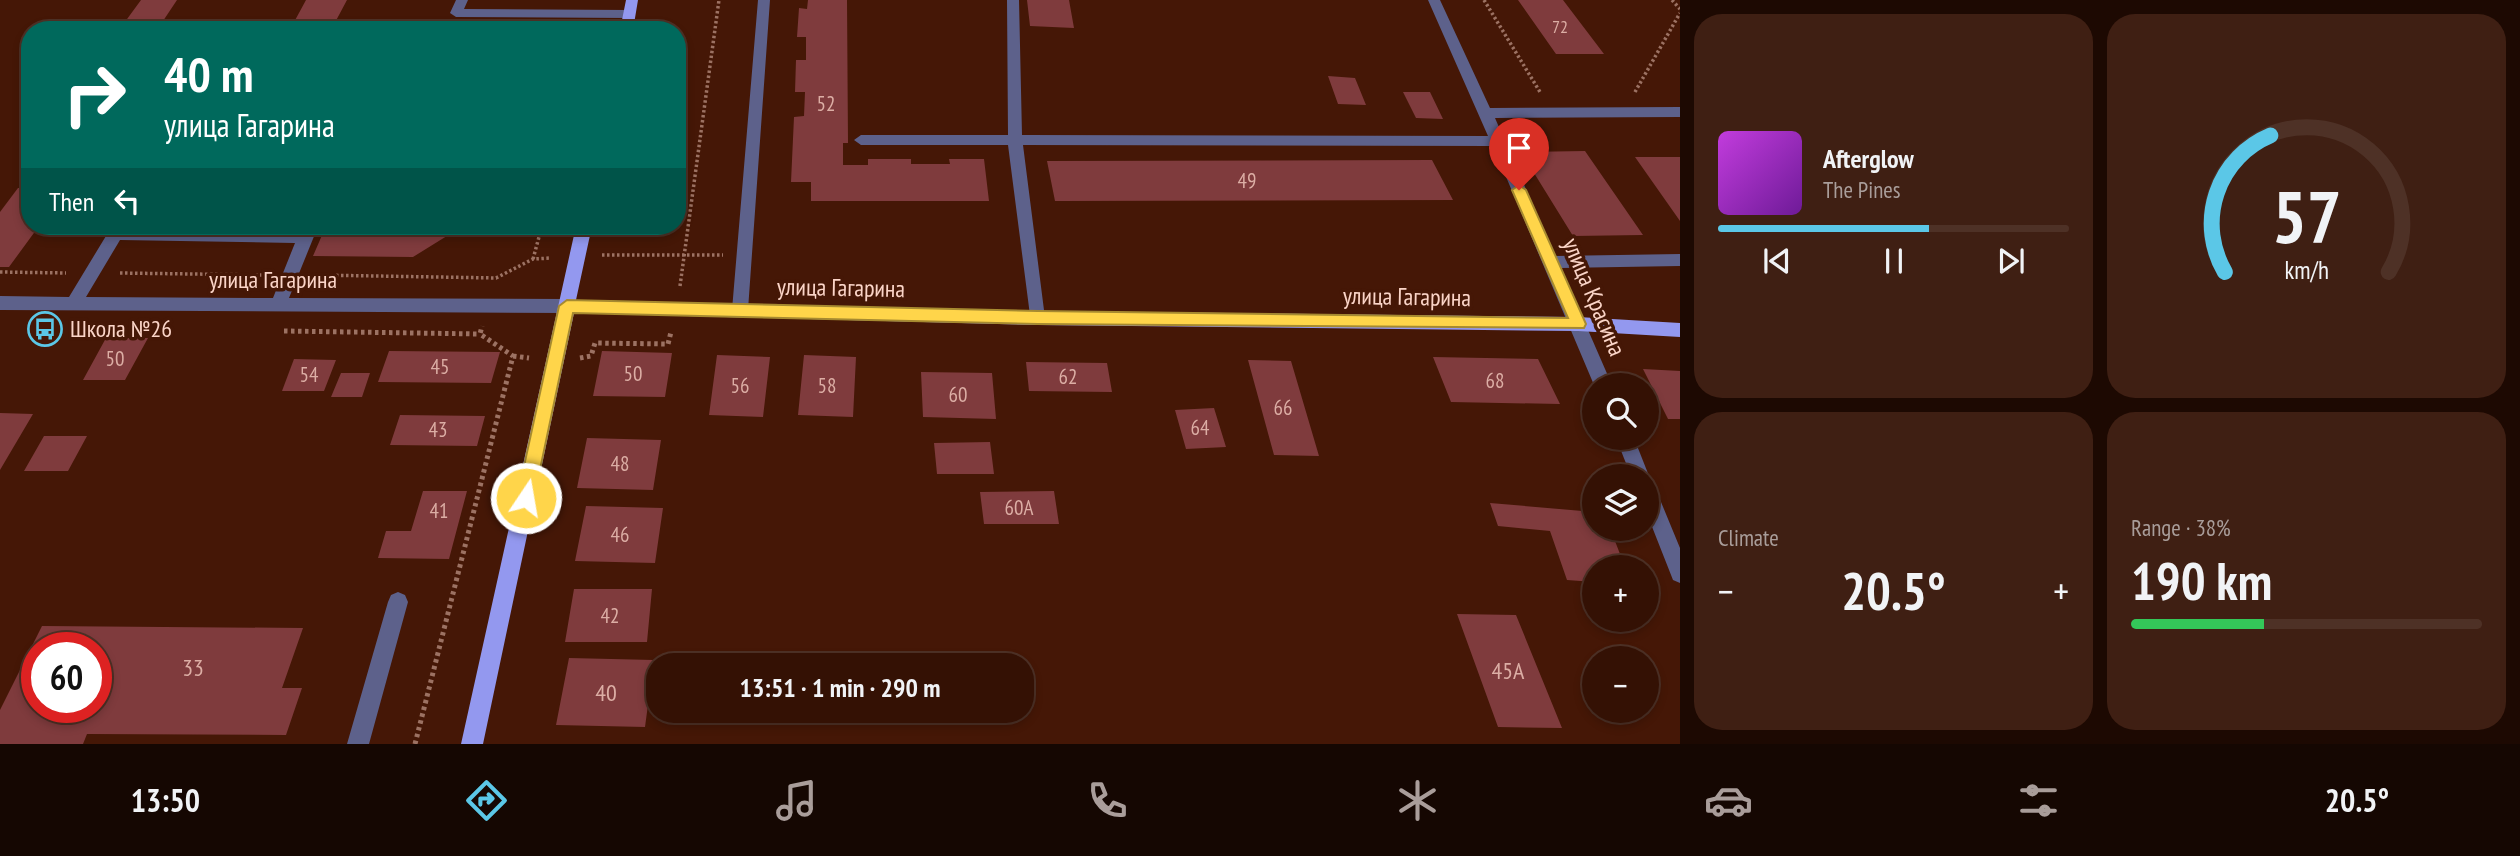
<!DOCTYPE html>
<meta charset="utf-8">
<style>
:root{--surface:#341104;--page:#3f1f13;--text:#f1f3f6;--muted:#a99d9a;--line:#4e3126;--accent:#5bc7e7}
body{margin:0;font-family:"PT Sans Narrow",sans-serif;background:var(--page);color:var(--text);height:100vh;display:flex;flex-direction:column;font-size:26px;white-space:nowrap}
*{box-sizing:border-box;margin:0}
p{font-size:23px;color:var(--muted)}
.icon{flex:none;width:38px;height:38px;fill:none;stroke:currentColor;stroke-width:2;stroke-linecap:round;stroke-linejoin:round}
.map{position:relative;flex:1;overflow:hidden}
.side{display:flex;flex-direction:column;gap:14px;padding:14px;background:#1d0902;width:840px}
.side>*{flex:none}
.banner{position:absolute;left:21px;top:21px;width:665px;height:214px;border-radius:28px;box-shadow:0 4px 10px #0003,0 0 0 2px var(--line);background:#00695c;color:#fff;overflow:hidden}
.tools{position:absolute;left:1582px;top:373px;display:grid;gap:14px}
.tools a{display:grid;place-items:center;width:77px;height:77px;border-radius:50%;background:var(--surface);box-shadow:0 4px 10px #0003,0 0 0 2px var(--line);font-size:35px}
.speed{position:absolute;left:21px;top:632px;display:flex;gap:14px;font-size:35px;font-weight:700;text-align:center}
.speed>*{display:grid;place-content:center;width:91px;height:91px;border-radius:50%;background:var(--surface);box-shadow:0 4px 10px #0003,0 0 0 2px var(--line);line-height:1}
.speed .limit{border:10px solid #d22;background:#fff;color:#111}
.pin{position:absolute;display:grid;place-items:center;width:60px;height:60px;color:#fff;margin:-72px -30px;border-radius:50% 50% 50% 0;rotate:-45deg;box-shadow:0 0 7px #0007}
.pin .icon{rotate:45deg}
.me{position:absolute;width:77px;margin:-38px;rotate:12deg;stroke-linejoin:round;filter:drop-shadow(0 0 5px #0008)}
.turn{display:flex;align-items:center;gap:24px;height:147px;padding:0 28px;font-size:32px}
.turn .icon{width:91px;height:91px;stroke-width:2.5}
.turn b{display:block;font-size:49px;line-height:60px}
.then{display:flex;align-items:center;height:66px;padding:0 28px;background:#0003;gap:14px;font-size:26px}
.big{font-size:52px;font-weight:800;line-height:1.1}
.side .widget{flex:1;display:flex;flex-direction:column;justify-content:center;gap:10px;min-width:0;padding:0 24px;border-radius:28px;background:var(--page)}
.side .dial{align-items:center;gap:0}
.dial svg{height:182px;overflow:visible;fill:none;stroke:var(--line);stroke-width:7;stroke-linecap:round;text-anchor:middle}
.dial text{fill:var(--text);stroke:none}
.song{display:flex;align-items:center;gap:21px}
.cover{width:84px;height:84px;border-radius:10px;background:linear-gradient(135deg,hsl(290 70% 55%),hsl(280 70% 35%))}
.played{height:7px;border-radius:4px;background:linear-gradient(90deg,var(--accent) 60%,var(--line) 60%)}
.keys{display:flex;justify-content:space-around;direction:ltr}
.heat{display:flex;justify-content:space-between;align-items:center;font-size:38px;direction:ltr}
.charge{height:10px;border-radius:5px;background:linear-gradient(90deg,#34c759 38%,var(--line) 0)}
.side .tiles{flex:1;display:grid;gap:14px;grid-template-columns:repeat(2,1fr)}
.trip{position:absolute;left:646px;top:653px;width:388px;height:70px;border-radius:28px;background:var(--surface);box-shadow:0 4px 10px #0003,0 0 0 2px var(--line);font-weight:800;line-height:70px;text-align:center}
.tab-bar{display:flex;height:112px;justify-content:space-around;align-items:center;background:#150702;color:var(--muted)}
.tab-bar .icon{width:49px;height:49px}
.tab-bar .active{color:var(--accent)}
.tab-bar b{font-size:32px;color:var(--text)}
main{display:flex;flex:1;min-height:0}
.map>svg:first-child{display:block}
.building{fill:#7f3b3d;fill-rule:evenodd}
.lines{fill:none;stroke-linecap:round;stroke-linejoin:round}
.path-far1{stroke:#9c7263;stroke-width:3.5;stroke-dasharray:2.5 2.5;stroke-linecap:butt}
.path{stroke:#9c7263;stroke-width:5;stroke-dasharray:3.5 3.5;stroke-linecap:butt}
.minor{fill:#5d618b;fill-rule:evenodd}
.major{fill:#9398ef;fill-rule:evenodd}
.route{fill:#ffd54a;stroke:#a68a30;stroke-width:2}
.labels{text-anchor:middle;stroke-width:7;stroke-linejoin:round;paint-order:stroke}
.far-number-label{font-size:18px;fill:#dcaea5}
.number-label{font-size:21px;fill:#dcaea5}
.street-label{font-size:24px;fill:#fbd5c8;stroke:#451706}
.poi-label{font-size:24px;fill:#fbd5c8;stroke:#451706;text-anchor:start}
.near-number-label{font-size:24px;fill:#dcaea5}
</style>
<main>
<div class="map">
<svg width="1680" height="744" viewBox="0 0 1680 744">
<rect width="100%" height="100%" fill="#451706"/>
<!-- building -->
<path class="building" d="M141,0H177L161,24H293L306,0H347L331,30H119Z
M808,0H847L848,143H843V165H868V159H911V164H950L949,159H984L989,201H811V182H791L794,117L804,116L805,92H795L796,60H806V37H797L799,8L807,9Z
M1027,0H1069L1074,28L1030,26Z
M1518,0H1563L1604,54H1556Z
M1328,76L1355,78L1366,105L1338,104Z
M1403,92H1430L1443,119L1416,118Z
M1585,151L1643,235L1573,236L1521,152Z
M1635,157H1680V221Z
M1432,160L1453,200L1055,201L1047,161Z
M18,188H30V226H39L9,267H0V212Z
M326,226H463L413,257L313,256Z
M106,338H148L125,380H83Z
M389,351L500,352L491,383L378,382Z
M602,351L672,353L665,397L593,396Z
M717,355L770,357L763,417L709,415Z
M804,355L856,357L853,417L798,415Z
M1433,357L1538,359L1560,404L1451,402Z
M294,359L336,360L324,391H282Z
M1248,360L1291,361L1319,456L1274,455Z
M1026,362L1107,363L1112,392L1029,391Z
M1643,369L1680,371V419H1668Z
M921,372L992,373L996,419L923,417Z
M341,373H370L362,397H331Z
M1214,408L1226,447L1186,449L1175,410Z
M0,413L33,414L0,470Z
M400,415L485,416L477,446L390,445Z
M44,436H87L68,471H24Z
M587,438L661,440L653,490L577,488Z
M990,442L994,474H937L934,443Z
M423,491H467L449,559L378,558L386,531H411Z
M1054,491L1059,524H984L980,492Z
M1490,503L1594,512V528H1610L1625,567H1594V582L1567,580L1550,531L1498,526Z
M586,506L663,508L655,563L575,561Z
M574,589H652L647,642H565Z
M1457,614L1516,615L1562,728L1498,727Z
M42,626L303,628L282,688H302L286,735L87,734L83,744H0V710ZM37,648H96V707H37Z
M569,658L654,660L645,727L556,725Z"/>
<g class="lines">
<!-- path-far1 -->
<path class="path-far1" d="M1484,0L1540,92
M1672,0L1680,9
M1635,92L1680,13
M602,255H723
M533,259L542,226
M0,272L66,273
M120,273L265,275
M316,275L496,278L533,259L551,258
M680,286L719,0"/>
<!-- path -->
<path class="path" d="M284,331L480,334
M513,356L529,358
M580,358L591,356L595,343L668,344L671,332
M415,744L513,356L480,334L482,326"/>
<!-- minor -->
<path class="minor" d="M456,0H468L464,9L629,10L635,14L629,18L456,17L450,13Z
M758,0H770L748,310L746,315H734L732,310Z
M1007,0H1019L1022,135L1488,136L1428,0H1440L1490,108L1680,107V117L1495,118L1555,256L1680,254V266L1561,268L1612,385H1594L1493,146L1023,145L1045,318L1043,323H1031L1008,145H861L854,140L861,135H1008Z
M112,226H128L127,228L300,231L303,226H315L317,229L289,298L567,299L573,301L575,306L573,311L567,313L0,310V296L69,297ZM120,240L295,243L273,298L86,297Z
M1616,438H1634L1649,476L1647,482V476H1631Z
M1647,482L1654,485L1680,548V583L1673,580L1647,514Z
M398,592L405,595L408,602L369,744H347L388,602L391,595Z"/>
<!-- major -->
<path class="major" d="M626,0H638L633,30H620Z
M576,226H592L576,300L1037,311L1578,317L1680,323V337L1578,331L1037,325L574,313L483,744H461Z"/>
</g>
<!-- route -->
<path class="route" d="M1519,185L1526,190L1586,324L1584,328L1038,324L573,313L534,498L532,503L526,506L519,503L517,498L559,306L567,300L1038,311L1568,318L1512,190Z"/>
<!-- icons -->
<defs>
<g id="bus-ring" transform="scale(1.75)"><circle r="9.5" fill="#451706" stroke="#5bc7e7" stroke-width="1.5"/><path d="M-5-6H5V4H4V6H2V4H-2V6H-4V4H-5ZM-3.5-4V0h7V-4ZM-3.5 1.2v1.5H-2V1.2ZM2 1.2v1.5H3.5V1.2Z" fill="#5bc7e7"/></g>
</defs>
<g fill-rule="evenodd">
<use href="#bus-ring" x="45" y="329"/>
</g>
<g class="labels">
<!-- far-number labels -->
<g class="far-number-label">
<text x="1560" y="33">72</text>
</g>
<!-- number labels -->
<g class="number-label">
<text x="826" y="111">52</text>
<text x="1247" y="188">49</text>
<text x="115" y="366">50</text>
<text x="440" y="374">45</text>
<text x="633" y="381">50</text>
<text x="309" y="382">54</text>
<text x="1068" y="384">62</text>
<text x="1495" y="388">68</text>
<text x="740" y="393">56</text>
<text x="827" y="393">58</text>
<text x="958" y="402">60</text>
<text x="1283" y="415">66</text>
<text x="1200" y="435">64</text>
<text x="438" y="437">43</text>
<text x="620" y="471">48</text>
<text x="1019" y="515">60А</text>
<text x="439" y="518">41</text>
<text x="620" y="542">46</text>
<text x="610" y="623">42</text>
</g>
<!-- street labels -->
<g class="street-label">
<text x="273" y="288">улица Гагарина</text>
<text transform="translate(841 288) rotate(1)" y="8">улица Гагарина</text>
<text transform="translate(1407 297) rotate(1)" y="8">улица Гагарина</text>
<text transform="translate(1594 297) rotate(67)" y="8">улица Красина</text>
</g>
<!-- poi labels -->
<g class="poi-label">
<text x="70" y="337">Школа №26</text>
</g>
<!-- near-number labels -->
<g class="near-number-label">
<text x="193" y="676">33</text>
<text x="1508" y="679">45А</text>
<text x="606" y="701">40</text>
</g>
</g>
</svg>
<div class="tools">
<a><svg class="icon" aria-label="search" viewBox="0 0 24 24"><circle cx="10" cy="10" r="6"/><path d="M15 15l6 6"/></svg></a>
<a><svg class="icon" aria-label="layers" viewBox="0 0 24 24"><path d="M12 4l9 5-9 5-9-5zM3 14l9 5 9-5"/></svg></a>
<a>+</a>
<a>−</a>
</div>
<div class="speed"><div class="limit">60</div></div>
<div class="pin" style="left:1519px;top:190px;background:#d93025"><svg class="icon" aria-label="arrive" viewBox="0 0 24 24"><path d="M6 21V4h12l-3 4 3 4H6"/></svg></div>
<svg class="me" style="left:526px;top:498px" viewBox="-20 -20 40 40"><circle r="17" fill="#ffd54a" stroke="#fff" stroke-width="3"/><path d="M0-11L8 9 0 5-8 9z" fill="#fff"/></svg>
<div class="trip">13:51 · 1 min · 290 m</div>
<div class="banner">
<div class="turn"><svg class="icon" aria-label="right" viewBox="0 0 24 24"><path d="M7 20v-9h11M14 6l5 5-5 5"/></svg><div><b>40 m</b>улица Гагарина</div></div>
<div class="then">Then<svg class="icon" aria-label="left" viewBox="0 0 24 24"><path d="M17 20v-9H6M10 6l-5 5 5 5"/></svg></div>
</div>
</div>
<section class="side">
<div class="tiles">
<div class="widget">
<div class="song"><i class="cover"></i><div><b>Afterglow</b><p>The Pines</p></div></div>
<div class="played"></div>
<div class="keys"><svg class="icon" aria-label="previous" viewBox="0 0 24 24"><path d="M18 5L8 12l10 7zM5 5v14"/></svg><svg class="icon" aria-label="pause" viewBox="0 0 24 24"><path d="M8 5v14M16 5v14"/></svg><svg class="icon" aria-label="next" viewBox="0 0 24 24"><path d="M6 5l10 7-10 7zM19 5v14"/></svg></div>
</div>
<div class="widget dial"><svg viewBox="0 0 100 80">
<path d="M14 69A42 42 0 1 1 86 69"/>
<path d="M14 69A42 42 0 0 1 34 9" stroke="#5bc7e7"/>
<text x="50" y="56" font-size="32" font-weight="700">57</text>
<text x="50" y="72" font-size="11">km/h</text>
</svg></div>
<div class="widget"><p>Climate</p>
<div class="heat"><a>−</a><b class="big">20.5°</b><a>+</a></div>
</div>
<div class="widget"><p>Range · 38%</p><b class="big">190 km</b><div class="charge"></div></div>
</div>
</section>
</main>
<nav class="tab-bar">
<b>13:50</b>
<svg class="icon active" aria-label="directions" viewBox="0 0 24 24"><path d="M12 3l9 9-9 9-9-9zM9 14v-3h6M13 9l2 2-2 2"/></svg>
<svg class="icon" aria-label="music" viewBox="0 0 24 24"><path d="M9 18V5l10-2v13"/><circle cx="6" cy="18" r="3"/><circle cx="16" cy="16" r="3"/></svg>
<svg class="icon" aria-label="phone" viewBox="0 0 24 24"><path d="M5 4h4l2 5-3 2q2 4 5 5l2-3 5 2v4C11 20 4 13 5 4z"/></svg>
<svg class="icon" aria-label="climate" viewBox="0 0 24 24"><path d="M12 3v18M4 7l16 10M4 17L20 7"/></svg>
<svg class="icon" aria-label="car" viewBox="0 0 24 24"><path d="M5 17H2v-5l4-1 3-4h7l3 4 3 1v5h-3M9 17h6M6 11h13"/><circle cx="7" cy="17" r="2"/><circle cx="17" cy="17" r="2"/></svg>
<svg class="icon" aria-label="filters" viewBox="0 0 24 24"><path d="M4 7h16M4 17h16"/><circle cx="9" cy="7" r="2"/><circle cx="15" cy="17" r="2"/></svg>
<b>20.5°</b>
</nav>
